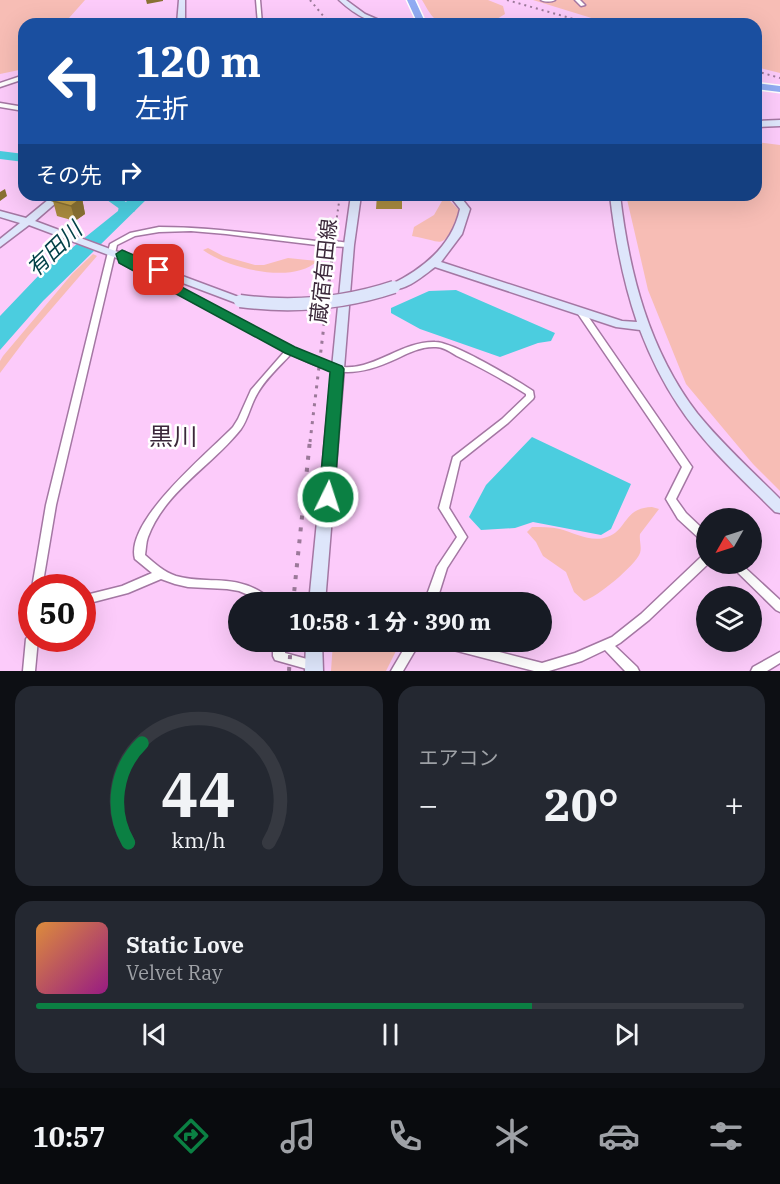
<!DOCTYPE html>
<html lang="ja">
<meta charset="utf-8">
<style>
:root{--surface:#171b24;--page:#242831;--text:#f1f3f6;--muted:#9ea1a6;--line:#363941;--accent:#0b8043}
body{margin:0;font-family:"IBM Plex Serif","Noto Sans JP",serif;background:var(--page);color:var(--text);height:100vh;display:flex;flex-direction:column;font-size:22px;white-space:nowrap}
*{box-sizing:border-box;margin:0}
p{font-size:20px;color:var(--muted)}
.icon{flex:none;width:33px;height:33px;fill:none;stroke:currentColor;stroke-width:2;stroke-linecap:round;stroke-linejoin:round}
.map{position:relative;height:671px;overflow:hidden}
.details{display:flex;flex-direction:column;gap:15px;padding:15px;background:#0d0f14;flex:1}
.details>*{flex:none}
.guide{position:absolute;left:18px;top:18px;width:744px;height:183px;border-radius:18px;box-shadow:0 6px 24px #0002;background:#1a4fa0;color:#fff;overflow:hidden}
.needle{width:39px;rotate:231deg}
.tools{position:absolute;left:696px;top:508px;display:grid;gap:12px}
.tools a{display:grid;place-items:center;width:66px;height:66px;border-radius:50%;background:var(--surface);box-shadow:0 6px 24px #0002;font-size:30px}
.speed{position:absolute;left:18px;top:574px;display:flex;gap:12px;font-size:30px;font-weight:700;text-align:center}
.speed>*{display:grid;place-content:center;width:78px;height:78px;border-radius:50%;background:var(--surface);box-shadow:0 6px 24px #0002;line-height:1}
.speed .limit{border:9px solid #d22;background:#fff;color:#111}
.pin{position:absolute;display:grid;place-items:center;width:51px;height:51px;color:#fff;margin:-26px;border-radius:12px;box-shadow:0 3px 9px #0006}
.me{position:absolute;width:66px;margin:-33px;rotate:4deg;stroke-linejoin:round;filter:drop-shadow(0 0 4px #0008)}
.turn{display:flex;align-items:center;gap:21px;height:126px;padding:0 18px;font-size:27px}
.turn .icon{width:78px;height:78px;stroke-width:2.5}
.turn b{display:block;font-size:42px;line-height:51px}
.then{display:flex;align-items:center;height:57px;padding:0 18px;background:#0003;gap:12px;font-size:22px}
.big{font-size:45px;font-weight:800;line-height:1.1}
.details .tile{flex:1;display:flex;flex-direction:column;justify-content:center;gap:9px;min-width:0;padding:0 21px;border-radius:18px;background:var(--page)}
.details .dial{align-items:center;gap:0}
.dial svg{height:156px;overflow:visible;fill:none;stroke:var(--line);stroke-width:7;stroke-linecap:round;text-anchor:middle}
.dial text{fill:var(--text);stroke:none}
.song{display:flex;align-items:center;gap:18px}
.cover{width:72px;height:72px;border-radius:9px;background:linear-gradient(135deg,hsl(30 70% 55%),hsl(310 70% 35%))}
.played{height:6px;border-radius:3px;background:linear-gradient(90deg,var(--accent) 70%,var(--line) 70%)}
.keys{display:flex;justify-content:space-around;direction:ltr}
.heat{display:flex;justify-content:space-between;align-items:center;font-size:33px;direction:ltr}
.details .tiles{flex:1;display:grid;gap:15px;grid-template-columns:1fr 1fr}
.tile:last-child{grid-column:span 2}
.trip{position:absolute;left:228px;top:592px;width:324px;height:60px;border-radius:30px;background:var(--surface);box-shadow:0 6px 24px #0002;font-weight:800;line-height:60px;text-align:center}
.tab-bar{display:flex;height:96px;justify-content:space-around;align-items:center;background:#090b0e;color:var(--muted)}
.tab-bar .icon{width:42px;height:42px}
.tab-bar .selected{color:var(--accent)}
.tab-bar b{font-size:27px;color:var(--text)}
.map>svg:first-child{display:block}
.green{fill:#f7bdb5}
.water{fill:#4bcddf}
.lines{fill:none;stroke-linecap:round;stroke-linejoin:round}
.river{fill:#4bcddf;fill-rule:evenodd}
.street-casing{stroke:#a477a3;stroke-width:3}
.secondary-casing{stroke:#a477a3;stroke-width:3}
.highway-casing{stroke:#fff;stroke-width:3}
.street{fill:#fff;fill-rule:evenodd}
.secondary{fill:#dee6fb;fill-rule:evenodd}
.highway{fill:#91acf3;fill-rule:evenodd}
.rail-far2{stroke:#9b7999;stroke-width:2;stroke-dasharray:2 4;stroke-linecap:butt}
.rail-far1{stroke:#9b7999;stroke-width:3;stroke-dasharray:3 6;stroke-linecap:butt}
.rail{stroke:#9b7999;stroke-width:4;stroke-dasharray:4 8;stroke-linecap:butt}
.secondary-bridge-casing{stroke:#a477a3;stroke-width:15;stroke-linecap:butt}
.secondary-bridge{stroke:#dee6fb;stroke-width:12}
.wall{fill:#a98b3f}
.shaded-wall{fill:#897133}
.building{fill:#c4a249;stroke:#897133;stroke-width:1.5}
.route{fill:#0b8043;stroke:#07532c;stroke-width:1.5}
.labels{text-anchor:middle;stroke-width:5;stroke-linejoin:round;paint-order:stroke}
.street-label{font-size:21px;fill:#3b283a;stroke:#fff}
.water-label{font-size:22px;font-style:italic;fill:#044149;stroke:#fff}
.quarter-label{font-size:24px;fill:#3b283a;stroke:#fff}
</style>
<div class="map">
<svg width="780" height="671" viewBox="0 0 780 671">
<rect width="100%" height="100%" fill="#fccbfa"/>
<!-- green -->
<path class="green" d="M0,0H85L69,18L70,24H24V69L0,74Z
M422,0H488L503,6L505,14L489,24L473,18L463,19L459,24C433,21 435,22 422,0Z
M533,0H780V73L756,67V24H611Z
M756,142L780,145V491L753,464L686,384L648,290L626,195H756Z
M449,200L459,210L460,217C439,251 447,242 412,236L414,227L434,215L442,201Z
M208,248L223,256L255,265H264L288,258L317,261C293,285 227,268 203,250Z
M93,254L97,256L28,336L0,373V361L3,356L72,274Z
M652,507L659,509L640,534C639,540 642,548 640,553C635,566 597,597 584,601L574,592L566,572L543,556L536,542L527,532L532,527C541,527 551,527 560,529C574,533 592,543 607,537C628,530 623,508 652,507Z
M333,642H370L396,651L386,671H331Z"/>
<!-- water -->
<path class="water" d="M137,195H151L43,301L0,350V316L42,272L118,211L119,206Z
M456,290L555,333L551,341L538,343L500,357L420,329L391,313V308L429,291Z
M532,437L631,484L611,529L601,535L533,522L515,528L481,530L469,517L486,485Z"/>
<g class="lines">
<!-- river -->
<path class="river" d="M0,151L24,154V162L0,159Z
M100,195H116L136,209L134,212H124Z"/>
<!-- street casing -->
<g class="street-casing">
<path id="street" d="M256,0H260L262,24H258Z
M541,0H555C552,2 544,2 541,0Z
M575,0H580L585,5L581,6Z
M24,75V79L0,87V83Z
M0,103L24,107V111L0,107Z
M159,227C212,227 264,235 316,241C327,242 344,240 353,245L349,247L325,246L226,234L191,231L159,232L135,236L117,245L56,505L42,588H32L46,505L110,244L130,233Z
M119,252H125L127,260L143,268C184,290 224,311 265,333C287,345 310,361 335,366C372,374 399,341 435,342C454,342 516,380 533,391L534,397L533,399L508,423L460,461L449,508L467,537L447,568L436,603H424L437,567L457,537L439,508L453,457L502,419L526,396V394C504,380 480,367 457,356C451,352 443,347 436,347C422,346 408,353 396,359C353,379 332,375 291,354C279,367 264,380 256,396C250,407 248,419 241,429C212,466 165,491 148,537C146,542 146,549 145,555C154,563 164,572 176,576C207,585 233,573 264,594C268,597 272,599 275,603H260L251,596L239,591L227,589L188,587L175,584L161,579L128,593L82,605V596L122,586L152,573L135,559C124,521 209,452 233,427L238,419L251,390L285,351L121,263L118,254Z
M577,309H583L692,467L676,499L686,513L706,532V542L702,541L678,519L666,499L682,467L576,311Z
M706,555V564H708L649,620L620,643L615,646L637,667L639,671H625L605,650L582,661L549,671H534L442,647L438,645L436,642H461L542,663L575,653L612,637L641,614L702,556Z
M729,564H741L780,600V612L776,610Z
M32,634V639H38L35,671H23L26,639L28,636Z
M273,642H285V653L318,662L320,666L318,670L314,671L275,660L273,656Z
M408,642H420L403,671H391Z
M780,652V663L767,671H751L753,667Z"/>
</g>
<!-- secondary casing -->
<g class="secondary-casing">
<path id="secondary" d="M179,0H185V24H177Z
M339,0H346L365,14L388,24C369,24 352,12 339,0Z
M780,120V126L756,127V121Z
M54,195H65L35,221L244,299L246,301L244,303H236L29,225L0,247V239L20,223L0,217V211L26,218Z
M351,195H361L354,245L325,603H309L344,245Z
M449,195H459L470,209L462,234L441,262L622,321L637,322C623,281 615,239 610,195H620C629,273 649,350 697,413C722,444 752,471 780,499V513L775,512C741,478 704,445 678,405C662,381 650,356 640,330L616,327L435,267C423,276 405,292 390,289L388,287L390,285C423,269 452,246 460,209Z
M306,642H322L323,671H305Z"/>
</g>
<!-- highway casing -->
<g class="highway-casing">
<path id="highway" d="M407,0H415L426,24H418Z
M756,83L780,86V92L756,89Z"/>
</g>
<!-- street -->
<use href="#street" class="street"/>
<!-- secondary -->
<use href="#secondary" class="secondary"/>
<!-- highway -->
<use href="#highway" class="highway"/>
<!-- rail-far2 -->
<path class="rail-far2" d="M310,0L330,24
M507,0L591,24
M756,71L780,78
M331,259L340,195"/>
<!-- rail-far1 -->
<path class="rail-far1" d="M310,442L332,258"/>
<!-- rail -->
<path class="rail" d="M293,603L310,440
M289,671L291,642"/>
<!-- secondary-bridge casing -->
<g class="secondary-bridge-casing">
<path id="secondary-bridge" d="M240,301C294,308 343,304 394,287"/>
</g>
<!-- secondary-bridge -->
<use href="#secondary-bridge" class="secondary-bridge"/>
</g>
<!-- wall -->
<path class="wall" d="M63,195H81V198H82L85,214L75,221L57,216L53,201Z
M377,195H407V197H402V209H376Z"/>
<!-- shaded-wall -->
<path class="shaded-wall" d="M146,0H163V1L147,4Z
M5,189L7,196L0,201V192Z
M76,195H81V199L82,198L85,214L75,221L71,206L74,196Z"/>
<!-- building -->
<path class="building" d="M63,195H76L74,196L82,198L71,206L53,201Z
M377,195H402V198H376Z"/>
<!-- route -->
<path class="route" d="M122,250L164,268V273L157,274L295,347L342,366L344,369L334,501L328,503L319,497L330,372L285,353L119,263L116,254Z"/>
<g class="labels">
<!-- street labels -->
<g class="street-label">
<text transform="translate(324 271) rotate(-84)" y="7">蔵宿有田線</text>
</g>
<!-- water labels -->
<g class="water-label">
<text transform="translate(54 249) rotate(-44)" y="8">有田川</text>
</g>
<!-- quarter labels -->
<g class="quarter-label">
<text x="173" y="445">黒川</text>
</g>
</g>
</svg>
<div class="tools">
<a><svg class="needle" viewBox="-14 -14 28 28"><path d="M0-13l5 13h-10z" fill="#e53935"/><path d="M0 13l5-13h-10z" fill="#9ea1a6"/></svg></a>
<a><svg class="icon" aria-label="layers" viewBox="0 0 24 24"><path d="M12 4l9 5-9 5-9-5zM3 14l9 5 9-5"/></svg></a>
</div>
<div class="speed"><div class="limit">50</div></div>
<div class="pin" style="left:159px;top:270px;background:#d93025"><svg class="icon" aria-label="arrive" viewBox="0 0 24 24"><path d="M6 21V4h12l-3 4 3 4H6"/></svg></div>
<svg class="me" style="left:328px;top:497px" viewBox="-20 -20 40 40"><circle r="17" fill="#0b8043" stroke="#fff" stroke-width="3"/><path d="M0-11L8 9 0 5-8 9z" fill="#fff"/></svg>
<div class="trip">10:58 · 1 分 · 390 m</div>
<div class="guide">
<div class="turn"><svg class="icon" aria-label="left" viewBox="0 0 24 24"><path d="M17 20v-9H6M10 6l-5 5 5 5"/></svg><div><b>120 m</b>左折</div></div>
<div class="then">その先<svg class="icon" aria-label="right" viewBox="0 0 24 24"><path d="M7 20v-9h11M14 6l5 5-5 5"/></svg></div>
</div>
</div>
<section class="details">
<div class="tiles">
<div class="tile dial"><svg viewBox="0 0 100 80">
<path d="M14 69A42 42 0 1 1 86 69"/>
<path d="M14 69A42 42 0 0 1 21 18" stroke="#0b8043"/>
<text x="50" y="56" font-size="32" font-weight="700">44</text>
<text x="50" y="72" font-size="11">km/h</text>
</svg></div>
<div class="tile"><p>エアコン</p>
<div class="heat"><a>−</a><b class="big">20°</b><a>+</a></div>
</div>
<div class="tile">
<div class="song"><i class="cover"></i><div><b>Static Love</b><p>Velvet Ray</p></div></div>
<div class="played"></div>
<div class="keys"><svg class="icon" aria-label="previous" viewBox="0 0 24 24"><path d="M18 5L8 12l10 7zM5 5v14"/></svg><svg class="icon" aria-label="pause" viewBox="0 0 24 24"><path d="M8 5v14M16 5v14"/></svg><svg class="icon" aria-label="next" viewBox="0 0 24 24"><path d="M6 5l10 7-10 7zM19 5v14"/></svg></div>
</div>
</div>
</section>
<nav class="tab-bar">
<b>10:57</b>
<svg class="icon selected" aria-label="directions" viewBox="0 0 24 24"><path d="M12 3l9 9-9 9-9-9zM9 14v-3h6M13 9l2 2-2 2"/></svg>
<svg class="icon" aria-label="music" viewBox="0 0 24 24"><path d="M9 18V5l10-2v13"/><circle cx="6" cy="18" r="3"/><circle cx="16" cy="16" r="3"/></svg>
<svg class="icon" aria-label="phone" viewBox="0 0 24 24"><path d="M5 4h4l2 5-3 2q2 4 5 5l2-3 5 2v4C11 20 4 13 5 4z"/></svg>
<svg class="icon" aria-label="climate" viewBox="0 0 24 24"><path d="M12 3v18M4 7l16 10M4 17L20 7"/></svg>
<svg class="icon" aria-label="car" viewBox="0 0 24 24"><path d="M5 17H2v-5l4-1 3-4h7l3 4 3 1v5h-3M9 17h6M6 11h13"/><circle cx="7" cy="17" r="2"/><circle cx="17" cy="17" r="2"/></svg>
<svg class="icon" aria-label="filters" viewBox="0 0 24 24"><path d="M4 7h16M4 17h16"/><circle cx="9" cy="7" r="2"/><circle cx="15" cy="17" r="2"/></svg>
</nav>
